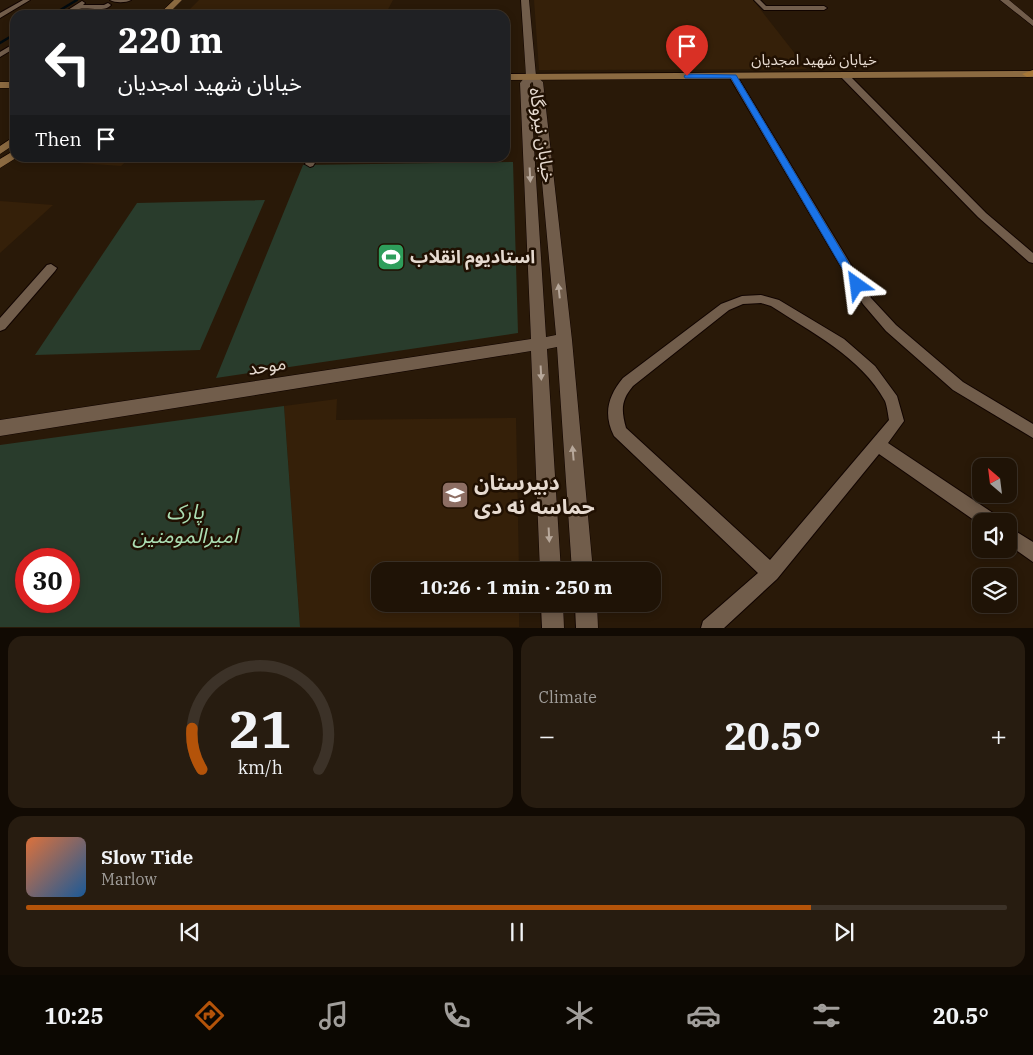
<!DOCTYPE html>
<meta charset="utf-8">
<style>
:root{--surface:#1f1306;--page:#271c10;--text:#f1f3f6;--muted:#a19e9b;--line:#3c3228;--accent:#b45309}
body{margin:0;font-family:"IBM Plex Serif","Noto Sans Arabic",serif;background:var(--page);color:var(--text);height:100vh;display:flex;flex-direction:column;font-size:19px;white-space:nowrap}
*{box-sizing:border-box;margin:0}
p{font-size:16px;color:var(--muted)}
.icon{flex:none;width:28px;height:28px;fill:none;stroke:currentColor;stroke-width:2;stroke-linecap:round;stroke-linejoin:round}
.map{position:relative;height:628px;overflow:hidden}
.panel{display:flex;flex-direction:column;gap:8px;padding:8px;background:#110a03;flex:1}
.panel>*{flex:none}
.guide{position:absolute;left:10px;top:10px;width:500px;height:152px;border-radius:15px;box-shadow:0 2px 8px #0003,0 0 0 1px var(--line);background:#202124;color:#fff;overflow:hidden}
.needle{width:32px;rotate:332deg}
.fabs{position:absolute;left:972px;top:458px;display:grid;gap:10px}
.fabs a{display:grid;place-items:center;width:45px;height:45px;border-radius:10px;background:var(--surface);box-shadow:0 2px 8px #0003,0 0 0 1px var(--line);font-size:25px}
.speed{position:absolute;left:15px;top:548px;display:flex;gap:10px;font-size:25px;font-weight:700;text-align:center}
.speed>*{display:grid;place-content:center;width:65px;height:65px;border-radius:50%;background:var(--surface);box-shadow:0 2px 8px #0003,0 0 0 1px var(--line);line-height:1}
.speed .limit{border:8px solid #d22;background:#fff;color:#111}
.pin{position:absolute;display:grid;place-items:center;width:42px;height:42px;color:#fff;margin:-51px -21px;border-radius:50% 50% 50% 0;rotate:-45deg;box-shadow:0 0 5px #0007}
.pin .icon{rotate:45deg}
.me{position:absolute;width:55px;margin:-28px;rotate:329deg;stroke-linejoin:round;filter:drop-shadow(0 0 4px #0008)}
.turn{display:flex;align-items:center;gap:18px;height:105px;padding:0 25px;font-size:22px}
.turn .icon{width:65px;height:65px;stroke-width:2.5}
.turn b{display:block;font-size:35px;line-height:42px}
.then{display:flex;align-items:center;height:48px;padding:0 25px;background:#0003;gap:10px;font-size:19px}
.big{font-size:38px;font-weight:700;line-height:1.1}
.panel .card{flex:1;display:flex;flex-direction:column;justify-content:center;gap:8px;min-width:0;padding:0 18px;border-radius:15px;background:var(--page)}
.panel .dial{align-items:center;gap:0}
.dial svg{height:130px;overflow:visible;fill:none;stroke:var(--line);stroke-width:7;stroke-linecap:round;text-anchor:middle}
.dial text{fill:var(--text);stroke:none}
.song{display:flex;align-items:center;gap:15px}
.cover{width:60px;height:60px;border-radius:8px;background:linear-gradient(135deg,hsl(20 70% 55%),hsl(210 70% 35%))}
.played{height:5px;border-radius:2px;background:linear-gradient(90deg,var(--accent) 80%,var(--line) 80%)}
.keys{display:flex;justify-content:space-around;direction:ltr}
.heat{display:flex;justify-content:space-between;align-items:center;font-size:28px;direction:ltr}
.panel .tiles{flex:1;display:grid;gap:8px;grid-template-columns:1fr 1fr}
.card:last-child{grid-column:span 2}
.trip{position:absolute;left:371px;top:562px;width:290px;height:50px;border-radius:15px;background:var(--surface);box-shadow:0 2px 8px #0003,0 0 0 1px var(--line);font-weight:700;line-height:50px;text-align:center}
.menu{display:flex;height:80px;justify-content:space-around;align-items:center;background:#0c0802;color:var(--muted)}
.menu .icon{width:35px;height:35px}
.menu .on{color:var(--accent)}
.menu b{font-size:22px;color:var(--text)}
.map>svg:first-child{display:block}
.built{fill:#352009}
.green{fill:#293c2c;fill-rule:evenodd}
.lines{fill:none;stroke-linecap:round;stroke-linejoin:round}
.stream{stroke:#000a0f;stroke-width:2.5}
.minor-casing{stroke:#110400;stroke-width:2}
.tertiary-casing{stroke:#110400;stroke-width:1}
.secondary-casing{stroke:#110400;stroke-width:1}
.primary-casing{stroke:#110400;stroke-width:1}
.minor{fill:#715d4b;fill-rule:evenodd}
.tertiary{fill:#715d4b;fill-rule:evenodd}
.secondary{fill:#8b6a41;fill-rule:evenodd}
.primary{fill:#a57637;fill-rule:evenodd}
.oneway{fill:#b7a89b}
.route{fill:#1a73e8;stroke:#114b97}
.labels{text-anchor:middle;stroke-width:5;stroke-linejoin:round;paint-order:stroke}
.far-street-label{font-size:15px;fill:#e6dad0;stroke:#201002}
.street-label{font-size:18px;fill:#e6dad0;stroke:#201002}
.poi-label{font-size:18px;font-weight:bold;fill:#e6dad0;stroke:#201002;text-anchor:start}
.near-poi-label{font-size:21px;font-weight:bold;fill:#e6dad0;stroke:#201002;text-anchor:start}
.near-park-label{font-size:21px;font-style:italic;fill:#abddb2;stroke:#201002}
</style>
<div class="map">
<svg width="1033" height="628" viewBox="0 0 1033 628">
<rect width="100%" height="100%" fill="#291908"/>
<!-- built -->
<path class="built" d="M199,0H393L385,15H184Z
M534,0H753L807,69L539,70Z
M23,158H130L121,166L21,159Z
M0,201L53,205L0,253Z
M337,399L336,420L516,418L519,571H380V604H519V627H300L284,406Z"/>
<!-- green -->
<path class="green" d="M513,162L518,333L216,378L303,165Z
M265,200L200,350L35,355L137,203Z
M284,406L300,627H0V445ZM26,559H69V601H26Z"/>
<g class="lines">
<!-- stream -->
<path class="stream" d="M52,15L77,0
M0,43L15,34"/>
<!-- minor casing -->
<g class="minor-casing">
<path id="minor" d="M23,0H30L0,18V13Z
M110,0H131C126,3 115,3 110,0Z
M754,0H760L766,6H824L827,8L824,10H764Z
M82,1L85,3L83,5H104L108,3L111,5C103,13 90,7 79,9C72,10 68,15 60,15Z
M15,43V48L0,57V52Z
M841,73H847L986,213L1033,253V263L1029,262L978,217L841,77Z
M730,74L737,76L871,298L896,325L963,382L1033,424V438L953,390L886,331L863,304L729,76Z
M309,158H318L313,166L310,167L305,164Z
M51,264L57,268L55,271L5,329L0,331V318L47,265Z
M761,295L779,300L844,339L875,366L897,396L904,421L888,443L996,515L998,521H981V525L879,454L777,579L724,628H701L703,621L758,573L614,436C603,414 608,396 623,378L721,304L742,296ZM761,303L771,306C811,332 861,357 885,401C887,406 888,414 889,420L770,560L626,428C621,410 621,400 633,386L729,310L743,304Z
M1009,527L1033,542V562L1009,545Z"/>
</g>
<!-- tertiary casing -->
<g class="tertiary-casing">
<path id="tertiary" d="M521,0H529L536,76L543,82L572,340L593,571H572L557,347L547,349L561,571H540L531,351L0,436V420L531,339L520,83L526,76ZM532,82L533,83L556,335L546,337L530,84Z
M1000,0H1009L1033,20V26Z
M541,604H563L564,628H542Z
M575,604H597L598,628H576Z"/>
</g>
<!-- secondary casing -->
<g class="secondary-casing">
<path id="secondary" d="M174,0H182L167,15H158Z
M1033,71V77L505,80V74Z
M0,82H15V88H0Z
M15,136V144L0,154V146Z
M15,150L16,158L0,168V159Z"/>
</g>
<!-- primary casing -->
<g class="primary-casing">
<path id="primary" d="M1033,70V76L1027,77L1022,74Z"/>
</g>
<!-- minor -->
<use href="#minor" class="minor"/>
<!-- tertiary -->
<use href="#tertiary" class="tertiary"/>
<!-- secondary -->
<use href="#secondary" class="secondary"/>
<!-- primary -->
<use href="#primary" class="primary"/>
</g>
<!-- one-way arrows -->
<defs><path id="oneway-solid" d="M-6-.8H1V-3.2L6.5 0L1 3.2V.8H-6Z" transform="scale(1.25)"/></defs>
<g class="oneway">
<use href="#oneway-solid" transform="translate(530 175) rotate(87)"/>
<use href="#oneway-solid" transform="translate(559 291) rotate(-96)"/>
<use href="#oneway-solid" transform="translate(541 373) rotate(87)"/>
<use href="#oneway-solid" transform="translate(573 453) rotate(-95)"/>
<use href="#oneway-solid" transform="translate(549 535) rotate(87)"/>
</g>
<!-- route -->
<path class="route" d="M687,74L736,75L862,285L861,287H853L731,78H685L684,76Z"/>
<!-- icons -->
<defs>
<g id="stadium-square" transform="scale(1.4375)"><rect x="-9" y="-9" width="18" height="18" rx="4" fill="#2e9e5b" stroke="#201002"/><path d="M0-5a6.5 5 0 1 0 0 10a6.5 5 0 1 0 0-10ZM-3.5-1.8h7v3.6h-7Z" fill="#fff"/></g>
<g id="school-square" transform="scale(1.4375)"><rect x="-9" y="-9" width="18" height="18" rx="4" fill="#8d6e63" stroke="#201002"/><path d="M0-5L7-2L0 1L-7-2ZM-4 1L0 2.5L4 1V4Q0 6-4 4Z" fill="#fff"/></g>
</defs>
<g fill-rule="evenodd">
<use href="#stadium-square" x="391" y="257"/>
<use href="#school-square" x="455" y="495"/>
</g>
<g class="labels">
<!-- far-street labels -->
<g class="far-street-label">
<text x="814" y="65">خیابان شهید امجدیان</text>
</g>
<!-- street labels -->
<g class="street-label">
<text transform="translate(542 135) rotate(82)" y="6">خیابان نیروگاه</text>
<text transform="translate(267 366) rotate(-9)" y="6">موحد</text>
</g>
<!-- poi labels -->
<g class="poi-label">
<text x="410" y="263">استادیوم انقلاب</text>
</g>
<!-- near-poi labels -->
<g class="near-poi-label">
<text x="474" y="490">دبیرستان<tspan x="474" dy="24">حماسه نه دی</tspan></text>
</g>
<!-- near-park labels -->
<g class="near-park-label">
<text x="185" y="519">پارک<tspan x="185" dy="24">امیرالمومنین</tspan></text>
</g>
</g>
</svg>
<div class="fabs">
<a><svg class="needle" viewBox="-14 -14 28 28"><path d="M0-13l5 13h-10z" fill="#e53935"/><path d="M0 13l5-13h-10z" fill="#a19e9b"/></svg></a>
<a><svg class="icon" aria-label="sound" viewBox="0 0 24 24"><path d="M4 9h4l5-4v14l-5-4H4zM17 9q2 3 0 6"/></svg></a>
<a><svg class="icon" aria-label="layers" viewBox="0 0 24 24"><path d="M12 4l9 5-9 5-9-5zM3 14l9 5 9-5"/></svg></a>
</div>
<div class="speed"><div class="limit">30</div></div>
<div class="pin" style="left:687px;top:76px;background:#d93025"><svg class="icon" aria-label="arrive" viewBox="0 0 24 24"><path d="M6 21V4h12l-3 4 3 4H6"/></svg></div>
<svg class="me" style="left:857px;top:285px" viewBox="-20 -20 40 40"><path d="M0-17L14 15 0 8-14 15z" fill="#1a73e8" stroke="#fff" stroke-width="4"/></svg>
<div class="trip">10:26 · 1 min · 250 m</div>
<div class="guide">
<div class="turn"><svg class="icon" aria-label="left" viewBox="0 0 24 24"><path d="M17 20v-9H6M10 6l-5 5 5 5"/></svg><div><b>220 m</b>خیابان شهید امجدیان</div></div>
<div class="then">Then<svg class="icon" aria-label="arrive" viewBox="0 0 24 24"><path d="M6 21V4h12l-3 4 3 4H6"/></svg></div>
</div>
</div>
<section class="panel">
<div class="tiles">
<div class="card dial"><svg viewBox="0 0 100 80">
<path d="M14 69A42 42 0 1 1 86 69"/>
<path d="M14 69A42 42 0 0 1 8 44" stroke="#b45309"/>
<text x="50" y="56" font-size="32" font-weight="700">21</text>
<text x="50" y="72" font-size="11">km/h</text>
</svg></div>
<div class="card"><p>Climate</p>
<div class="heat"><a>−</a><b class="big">20.5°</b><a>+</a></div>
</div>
<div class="card">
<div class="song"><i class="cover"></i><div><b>Slow Tide</b><p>Marlow</p></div></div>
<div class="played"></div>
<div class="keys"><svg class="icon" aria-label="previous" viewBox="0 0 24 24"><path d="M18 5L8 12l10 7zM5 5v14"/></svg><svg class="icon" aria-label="pause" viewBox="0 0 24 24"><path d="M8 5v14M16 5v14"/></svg><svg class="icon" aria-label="next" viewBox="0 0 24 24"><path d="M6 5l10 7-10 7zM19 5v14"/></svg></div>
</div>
</div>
</section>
<nav class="menu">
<b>10:25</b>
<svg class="icon on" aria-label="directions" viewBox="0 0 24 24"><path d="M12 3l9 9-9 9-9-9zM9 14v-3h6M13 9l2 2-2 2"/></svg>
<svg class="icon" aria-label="music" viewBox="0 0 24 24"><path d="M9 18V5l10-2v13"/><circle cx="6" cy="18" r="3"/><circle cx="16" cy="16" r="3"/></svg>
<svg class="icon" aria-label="phone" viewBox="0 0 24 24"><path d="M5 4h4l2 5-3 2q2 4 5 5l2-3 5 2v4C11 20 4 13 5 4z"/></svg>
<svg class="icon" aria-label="climate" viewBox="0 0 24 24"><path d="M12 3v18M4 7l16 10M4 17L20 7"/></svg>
<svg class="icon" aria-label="car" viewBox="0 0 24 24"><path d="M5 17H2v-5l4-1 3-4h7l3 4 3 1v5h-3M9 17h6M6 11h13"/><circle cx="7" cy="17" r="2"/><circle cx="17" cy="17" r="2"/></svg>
<svg class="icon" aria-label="filters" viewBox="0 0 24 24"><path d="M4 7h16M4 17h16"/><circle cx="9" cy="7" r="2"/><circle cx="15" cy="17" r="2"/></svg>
<b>20.5°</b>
</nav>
